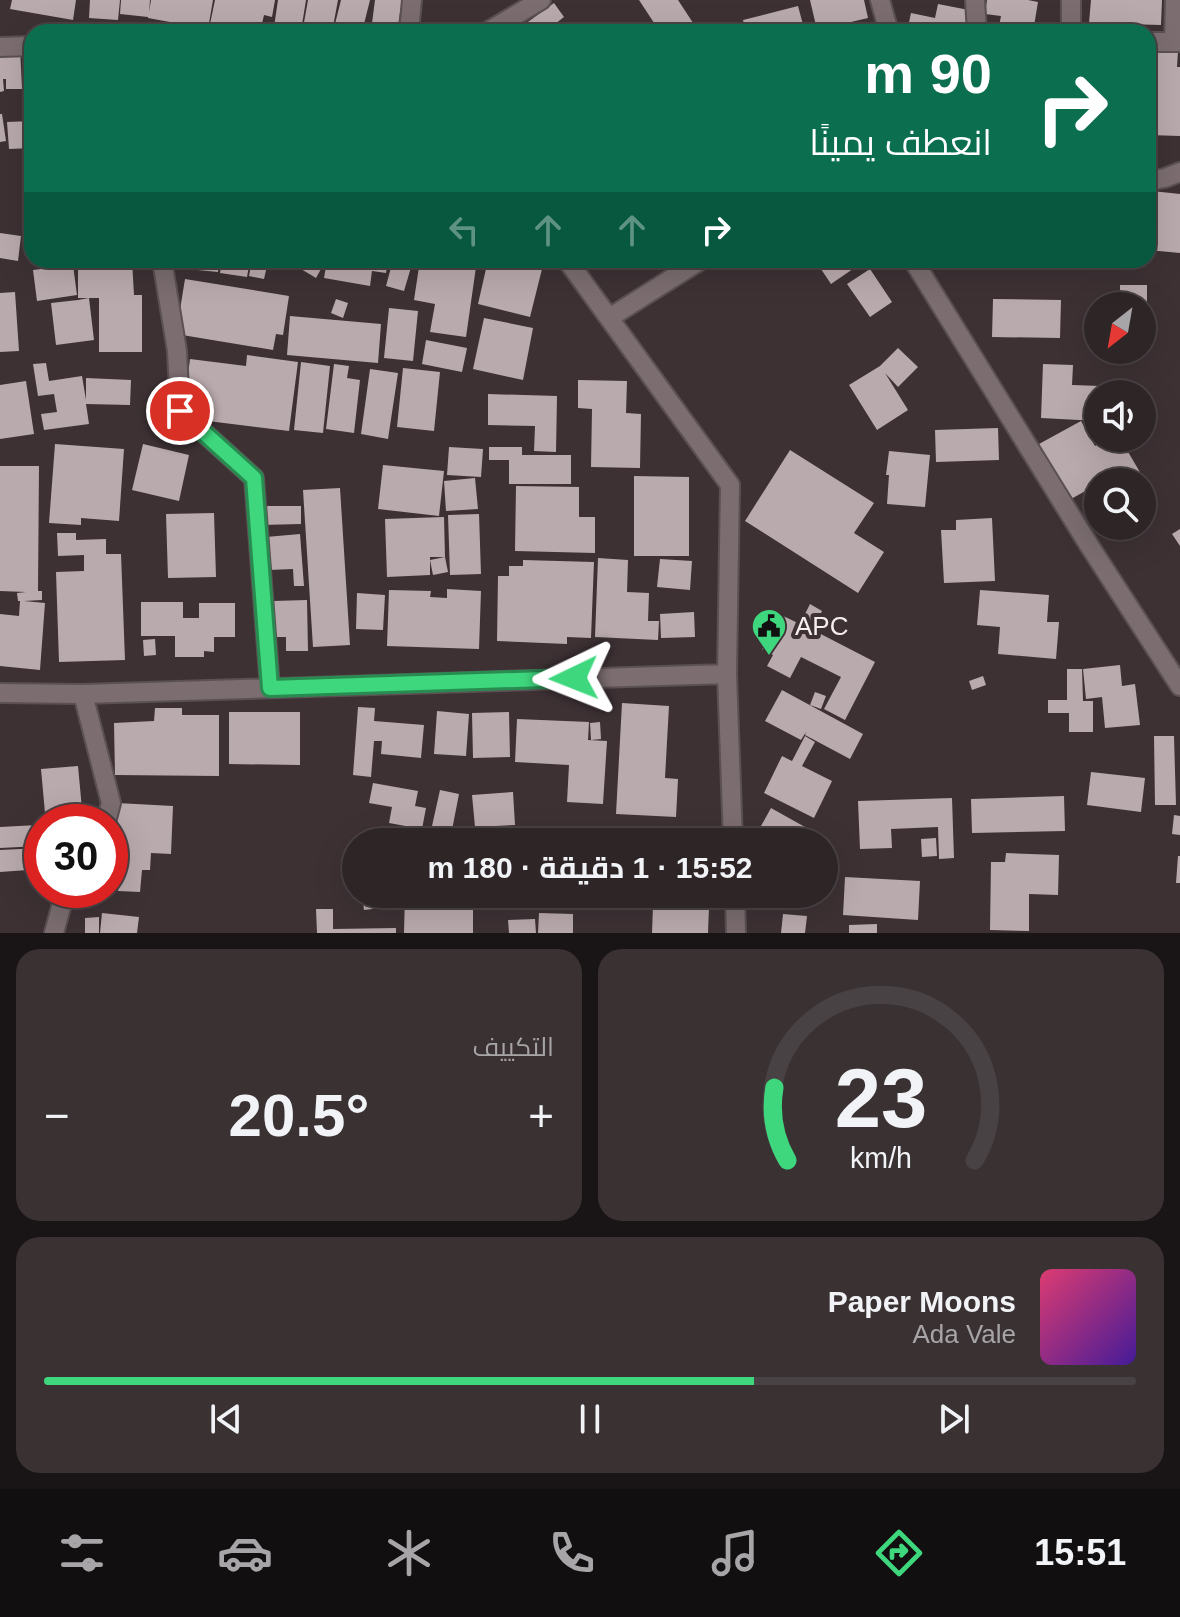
<!DOCTYPE html>
<html lang="ar">
<meta charset="utf-8">
<style>
:root{--surface:#2e2527;--page:#3a3133;--text:#f1f3f6;--muted:#a7a5a7;--line:#494244;--accent:#3ed77d}
body{margin:0;font-family:Helvetica,Cairo,sans-serif;background:var(--page);color:var(--text);direction:rtl;height:100vh;display:flex;flex-direction:column;font-size:30px;white-space:nowrap}
*{box-sizing:border-box;margin:0}
p{font-size:26px;color:var(--muted)}
.icon{flex:none;width:44px;height:44px;fill:none;stroke:currentColor;stroke-width:2;stroke-linecap:round;stroke-linejoin:round}
.map{position:relative;height:933px;overflow:hidden;direction:ltr}
.drawer{display:flex;flex-direction:column;gap:16px;padding:16px;background:#191415;flex:1}
.drawer>*{flex:none}
.top-card{position:absolute;left:24px;top:24px;width:1132px;height:244px;border-radius:24px;box-shadow:0 8px 32px #0002,0 0 0 2px var(--line);direction:rtl;background:#0b6e4f;color:#fff;overflow:hidden}
.needle{width:52px;rotate:211deg}
.buttons{position:absolute;left:1084px;top:292px;display:grid;gap:16px}
.buttons a{display:grid;place-items:center;width:72px;height:72px;border-radius:50%;background:var(--surface);box-shadow:0 8px 32px #0002,0 0 0 2px var(--line);font-size:40px}
.speed{position:absolute;left:24px;top:804px;display:flex;gap:16px;font-size:40px;font-weight:700;text-align:center}
.speed>*{display:grid;place-content:center;width:104px;height:104px;border-radius:50%;background:var(--surface);box-shadow:0 8px 32px #0002,0 0 0 2px var(--line);line-height:1}
.speed .limit{border:12px solid #d22;background:#fff;color:#111}
.pin{position:absolute;display:grid;place-items:center;width:68px;height:68px;color:#fff;margin:-34px;border:4px solid #fff;border-radius:50%;box-shadow:0 2px 8px #0007}
.me{position:absolute;width:88px;margin:-44px;rotate:268deg;stroke-linejoin:round;filter:drop-shadow(0 0 6px #0008)}
.turn{display:flex;align-items:center;gap:28px;height:168px;padding:0 32px;font-size:36px}
.turn .icon{width:104px;height:104px;stroke-width:2.5}
.turn b{display:block;font-size:56px;line-height:68px}
.lanes{display:flex;align-items:center;height:76px;padding:0 32px;background:#0003;justify-content:center;gap:40px;direction:ltr}
.lanes .off{opacity:.35}
.big{font-size:60px;font-weight:700;line-height:1.1}
.drawer .widget{flex:1;display:flex;flex-direction:column;justify-content:center;gap:12px;min-width:0;padding:0 28px;border-radius:24px;background:var(--page)}
.drawer .dial{align-items:center;gap:0}
.dial svg{height:208px;overflow:visible;fill:none;stroke:var(--line);stroke-width:7;stroke-linecap:round;text-anchor:middle}
.dial text{fill:var(--text);stroke:none}
.song{display:flex;align-items:center;gap:24px}
.cover{width:96px;height:96px;border-radius:12px;background:linear-gradient(135deg,hsl(340 70% 55%),hsl(260 70% 35%))}
.played{height:8px;border-radius:4px;background:linear-gradient(90deg,var(--accent) 65%,var(--line) 65%)}
.keys{display:flex;justify-content:space-around;direction:ltr}
.heat{display:flex;justify-content:space-between;align-items:center;font-size:44px;direction:ltr}
.drawer .tiles{flex:1;display:grid;gap:16px;grid-template-columns:1fr 1fr}
.widget:last-child{grid-column:span 2}
.trip{position:absolute;left:342px;top:828px;width:496px;height:80px;border-radius:40px;background:var(--surface);box-shadow:0 8px 32px #0002,0 0 0 2px var(--line);font-weight:700;line-height:80px;text-align:center;direction:rtl}
.tab-bar{display:flex;height:128px;justify-content:space-around;align-items:center;background:#120f10;color:var(--muted)}
.tab-bar .icon{width:56px;height:56px}
.tab-bar .current{color:var(--accent)}
.tab-bar b{font-size:36px;color:var(--text)}
.map>svg:first-child{display:block}
.building{fill:#b9aaad}
.lines{fill:none;stroke-linecap:round;stroke-linejoin:round}
.minor-casing{stroke:#5b5053;stroke-width:22}
.minor{stroke:#7b6d70;stroke-width:18}
.route-casing{stroke:#288c51;stroke-width:20}
.route{stroke:#3ed77d;stroke-width:14}
.labels{text-anchor:middle;stroke-width:8;stroke-linejoin:round;paint-order:stroke}
.poi-label{font-size:26px;fill:#f6edef;stroke:#3d3134;text-anchor:start}
</style>
<div class="map">
<svg width="1180" height="933" viewBox="0 0 1180 933">
<rect width="100%" height="100%" fill="#3d3134"/>
<!-- building -->
<path class="building" d="M12,0H76L73,20L10,9Z
M90,0H120L118,20L89,18Z
M121,0H150L149,12L151,0H213L208,29L148,18V17L120,14Z
M215,0H275L272,17L264,15L260,32H251L210,24Z
M278,0H306L301,31L274,27Z
M308,0H338L332,32L303,28Z
M341,0H370L362,32H333Z
M375,0H402L397,32L371,31Z
M639,0H678L699,32H660Z
M810,0H864L868,18L817,30Z
M987,0H1028L1038,2L1033,32L1020,29L1019,32H998L1001,16L985,14Z
M1091,0H1162L1161,25L1089,23Z
M554,3L564,17L551,27L554,32H514Z
M938,4L979,12L975,32H907L911,13L935,18Z
M798,6L805,32H746L743,20Z
M27,47H32V94H27Z
M20,48L22,89H6V79H3L4,91L0,92V49Z
M1148,50L1178,51L1177,67H1180V136L1148,135Z
M0,114H2L6,141L0,142Z
M32,121V148L9,149L7,122Z
M1152,191L1180,194V253L1148,250V201H1151Z
M0,233L21,236L18,261L0,258Z
M78,260H132L134,295H142V352H99V298H78Z
M168,260H219L218,272L167,267Z
M222,260H250L247,277L220,273Z
M252,260H283L281,269L267,266L264,279L249,276Z
M286,260H326L316,278Z
M327,260H388L386,273L372,271L370,286L324,278Z
M393,260L412,264L404,291L386,286Z
M420,260H477L466,337L430,332L435,304L414,300Z
M488,260H506L542,269L530,317L478,304Z
M815,260H861L863,262L831,284Z
M73,265L77,295L37,301L33,270Z
M870,269L892,302L870,317L847,284Z
M185,279L289,296L283,335L276,334L273,350L176,334Z
M1120,285H1147V325H1142V306H1120Z
M15,292L19,351L0,352V293Z
M89,298L94,340L56,345L51,303L78,300V303V300Z
M336,299L348,303L343,318L331,313Z
M993,299L1061,300L1060,338L992,337Z
M389,308L418,311L413,361L384,358Z
M290,316L381,324L378,363L287,355Z
M484,318L533,328L523,380L473,369Z
M426,340L467,348L462,372L422,364Z
M898,348L918,367L898,387L885,373L908,410L877,430L849,385L880,366Z
M247,355L298,362L289,431L200,420L201,406L184,404L190,359L246,366Z
M301,362L330,366L323,433L294,430Z
M46,363L49,381L82,376L86,400V378L131,380L130,405L86,404L89,424L44,430L41,414L57,412L54,394L38,396L33,364Z
M334,364L349,366L347,378L360,380L354,433L326,429Z
M1043,364L1073,365L1072,385L1101,386V394H1098V421L1041,418Z
M403,368L440,372L434,431L397,427Z
M370,369L398,373L388,439L361,434Z
M578,380L627,381L626,413L641,414L640,468L591,467L592,409L578,408Z
M26,381L34,434L0,439V385Z
M488,394L557,396L556,452L534,451L535,426L488,425Z
M1081,421L1095,446L1110,438H1120L1141,474L1127,482H1098V484L1071,499L1039,444Z
M998,428L999,460L936,462L935,430Z
M55,444L124,449L119,521L81,518V525L49,523Z
M143,444L189,455L179,501L132,490Z
M449,447L483,449L481,477L447,475Z
M489,447H522V455H571V484H509V460H489Z
M790,450L874,503L854,533L884,552L858,593L745,521Z
M889,451L930,455L925,507L887,504L889,475H886Z
M383,465L444,471L439,516L378,509Z
M0,466H39L38,591H42V600L24,601L45,603L40,670L0,666V614L19,616L20,601H18L17,593L26,592L0,591Z
M634,476L689,477V556H634Z
M475,478L478,509L446,511L444,481Z
M516,486L579,487V517H595V553L515,551Z
M340,488L350,645L313,647L303,490Z
M261,506H301V524L261,525Z
M214,513L216,577L168,578L166,514Z
M479,514L481,574L450,575L448,515Z
M444,517L445,557H430V575L387,577L385,519Z
M992,518L995,581L944,583L941,530H956V520Z
M1180,529V546L1172,534Z
M57,533H76V540L106,539V554H121L125,660L59,662L56,572L84,571V555L58,556Z
M300,534L304,586H294L293,569L268,570L266,537Z
M445,557L448,572L433,575L430,560Z
M598,558L628,560L627,592L649,593L648,621H659L658,640L595,637Z
M660,559L692,561L690,590L657,587Z
M523,560L594,562L591,638L567,637V644L497,641L498,576H509V566H523Z
M447,589L481,591L479,649L387,646L389,590L431,591L430,597L447,598Z
M980,590L1049,595L1047,622H1059L1056,659L998,654L1000,627L977,625Z
M357,593L385,595L383,630L356,629Z
M307,600L308,651H286V637H273V601Z
M141,602H183V618H199V603H235V637H214V652L204,651V657H175V636H141Z
M810,604L822,611L813,630L875,662L845,720L824,709L841,677L801,657L790,678L767,666L773,655L762,649L779,614L800,624Z
M694,612L695,637L661,638L660,614Z
M155,639L156,655L144,656L143,640Z
M1120,665L1122,686L1135,684L1140,725L1105,728L1102,697L1086,699L1083,669Z
M1067,669H1082L1083,701H1093V732H1069V713H1048V700H1067Z
M983,676L986,685L972,690L969,681Z
M782,690L863,734L850,759L805,735L806,732L801,740L765,721Z
M815,692L826,696L821,709L810,705Z
M622,703L669,706L665,778L678,779L676,817L616,814Z
M358,707L375,708L374,721L424,725L421,758L381,754L382,741H374L371,777L353,775Z
M155,708H182V715H219V776L115,775L114,723L154,721Z
M437,711L469,714L466,756L434,754Z
M229,712H300V765L229,764Z
M509,712L510,757L473,758L472,713Z
M517,719L589,722L588,740L607,741L603,804L567,802L569,765L515,762Z
M600,722L601,739L591,740L590,723Z
M805,736L815,742L802,766L832,781L814,818L764,793L782,756L792,761Z
M1154,736H1174L1176,805H1155Z
M78,766L82,809L45,813L41,769Z
M1091,772L1145,778L1141,812L1087,805Z
M373,783L418,791L415,806L426,808L422,829L389,823L392,807L369,803Z
M440,790L459,794L452,830L432,826Z
M513,792L515,825L475,827L472,795Z
M1064,796L1065,831L972,833L971,799Z
M952,798L954,858L939,859L938,827L891,829L892,848L860,849L858,801Z
M117,803L173,806L171,854L151,853L150,870H142L140,892L118,891L122,833L115,832Z
M771,808L830,841L824,852V842H768L756,835Z
M1174,815L1180,816V835L1172,834Z
M38,825L39,846L0,848V827Z
M936,838L937,856L922,857L921,839Z
M589,839H618V842H589Z
M42,848V869L0,872V850Z
M1006,853L1059,855L1058,895L1029,894V931L990,930L991,862H1005Z
M1178,856H1180V883H1176Z
M845,877L920,881L918,920L843,915Z
M362,894H396L398,906L364,910Z
M405,894H473V933H404Z
M589,894H624V899H589Z
M653,905L709,907L708,933H652Z
M316,909H333V929L396,928V933H317Z
M102,913L139,917L137,933H100Z
M539,913L573,914V933H538Z
M783,914L807,916L805,933H781Z
M99,917V933H85V918Z
M535,919L536,933H509L508,920Z
M877,924V933H849V925Z"/>
<g class="lines">
<!-- minor casing -->
<g class="minor-casing">
<path id="minor" d="M880,0L889,32
M975,0L977,32
M409,32L412,0
M487,32L541,0
M1071,32V0
M1148,42H1180
M1174,42L1175,0
M0,47L32,46
M1148,181L1165,178L1180,172
M162,260L177,351L180,411L254,478L270,688
M567,260L730,485L727,674L733,842
M913,260L1087,542L1180,686
M609,318L701,260
M0,693L83,694L727,674
M83,694L111,803L106,822
M735,894L736,933
M54,933L61,907L71,890"/>
</g>
<!-- minor -->
<use href="#minor" class="minor"/>
</g>
<g class="lines">
<!-- route casing -->
<g class="route-casing">
<path id="route" d="M180,411L254,478L270,688L574,678"/>
</g>
<!-- route -->
<use href="#route" class="route"/>
</g>
<!-- icons -->
<defs>
<g id="civic-pin" transform="scale(1.8)"><path d="M0 17L-7.5 6A9.5 9.5 0 1 1 7.5 6Z" fill="#3ed77d" stroke="#3d3134"/><path d="M-.6-6.5H3V-4.5H.6V-3L4-1V1h2V6H-6V1h2V-1L-.6-3ZM-1.2 2.5V6h2.4V2.5Z" fill="#111"/></g>
</defs>
<g fill-rule="evenodd">
<use href="#civic-pin" x="769" y="626"/>
</g>
<g class="labels">
<!-- poi labels -->
<g class="poi-label">
<text x="795" y="635">APC</text>
</g>
</g>
</svg>
<div class="buttons">
<a><svg class="needle" viewBox="-14 -14 28 28"><path d="M0-13l5 13h-10z" fill="#e53935"/><path d="M0 13l5-13h-10z" fill="#a7a5a7"/></svg></a>
<a><svg class="icon" aria-label="sound" viewBox="0 0 24 24"><path d="M4 9h4l5-4v14l-5-4H4zM17 9q2 3 0 6"/></svg></a>
<a><svg class="icon" aria-label="search" viewBox="0 0 24 24"><circle cx="10" cy="10" r="6"/><path d="M15 15l6 6"/></svg></a>
</div>
<div class="speed"><div class="limit">30</div></div>
<div class="pin" style="left:180px;top:411px;background:#d93025"><svg class="icon" aria-label="arrive" viewBox="0 0 24 24"><path d="M6 21V4h12l-3 4 3 4H6"/></svg></div>
<svg class="me" style="left:574px;top:678px" viewBox="-20 -20 40 40"><path d="M0-17L14 15 0 8-14 15z" fill="#3ed77d" stroke="#fff" stroke-width="4"/></svg>
<div class="trip">15:52 · 1 دقيقة · 180 m</div>
<div class="top-card">
<div class="turn"><svg class="icon" aria-label="right" viewBox="0 0 24 24"><path d="M7 20v-9h11M14 6l5 5-5 5"/></svg><div><b>90 m</b>انعطف يمينًا</div></div>
<div class="lanes"><svg class="icon off" aria-label="left" viewBox="0 0 24 24"><path d="M17 20v-9H6M10 6l-5 5 5 5"/></svg><svg class="icon off" aria-label="ahead" viewBox="0 0 24 24"><path d="M12 20V5M6 11l6-6 6 6"/></svg><svg class="icon off" aria-label="ahead" viewBox="0 0 24 24"><path d="M12 20V5M6 11l6-6 6 6"/></svg><svg class="icon" aria-label="right" viewBox="0 0 24 24"><path d="M7 20v-9h11M14 6l5 5-5 5"/></svg></div>
</div>
</div>
<section class="drawer">
<div class="tiles">
<div class="widget dial"><svg viewBox="0 0 100 80">
<path d="M14 69A42 42 0 1 1 86 69"/>
<path d="M14 69A42 42 0 0 1 9 41" stroke="#3ed77d"/>
<text x="50" y="56" font-size="32" font-weight="700">23</text>
<text x="50" y="72" font-size="11">km/h</text>
</svg></div>
<div class="widget"><p>التكييف</p>
<div class="heat"><a>−</a><b class="big">20.5°</b><a>+</a></div>
</div>
<div class="widget">
<div class="song"><i class="cover"></i><div><b>Paper Moons</b><p>Ada Vale</p></div></div>
<div class="played"></div>
<div class="keys"><svg class="icon" aria-label="previous" viewBox="0 0 24 24"><path d="M18 5L8 12l10 7zM5 5v14"/></svg><svg class="icon" aria-label="pause" viewBox="0 0 24 24"><path d="M8 5v14M16 5v14"/></svg><svg class="icon" aria-label="next" viewBox="0 0 24 24"><path d="M6 5l10 7-10 7zM19 5v14"/></svg></div>
</div>
</div>
</section>
<nav class="tab-bar">
<b>15:51</b>
<svg class="icon current" aria-label="directions" viewBox="0 0 24 24"><path d="M12 3l9 9-9 9-9-9zM9 14v-3h6M13 9l2 2-2 2"/></svg>
<svg class="icon" aria-label="music" viewBox="0 0 24 24"><path d="M9 18V5l10-2v13"/><circle cx="6" cy="18" r="3"/><circle cx="16" cy="16" r="3"/></svg>
<svg class="icon" aria-label="phone" viewBox="0 0 24 24"><path d="M5 4h4l2 5-3 2q2 4 5 5l2-3 5 2v4C11 20 4 13 5 4z"/></svg>
<svg class="icon" aria-label="climate" viewBox="0 0 24 24"><path d="M12 3v18M4 7l16 10M4 17L20 7"/></svg>
<svg class="icon" aria-label="car" viewBox="0 0 24 24"><path d="M5 17H2v-5l4-1 3-4h7l3 4 3 1v5h-3M9 17h6M6 11h13"/><circle cx="7" cy="17" r="2"/><circle cx="17" cy="17" r="2"/></svg>
<svg class="icon" aria-label="filters" viewBox="0 0 24 24"><path d="M4 7h16M4 17h16"/><circle cx="9" cy="7" r="2"/><circle cx="15" cy="17" r="2"/></svg>
</nav>
